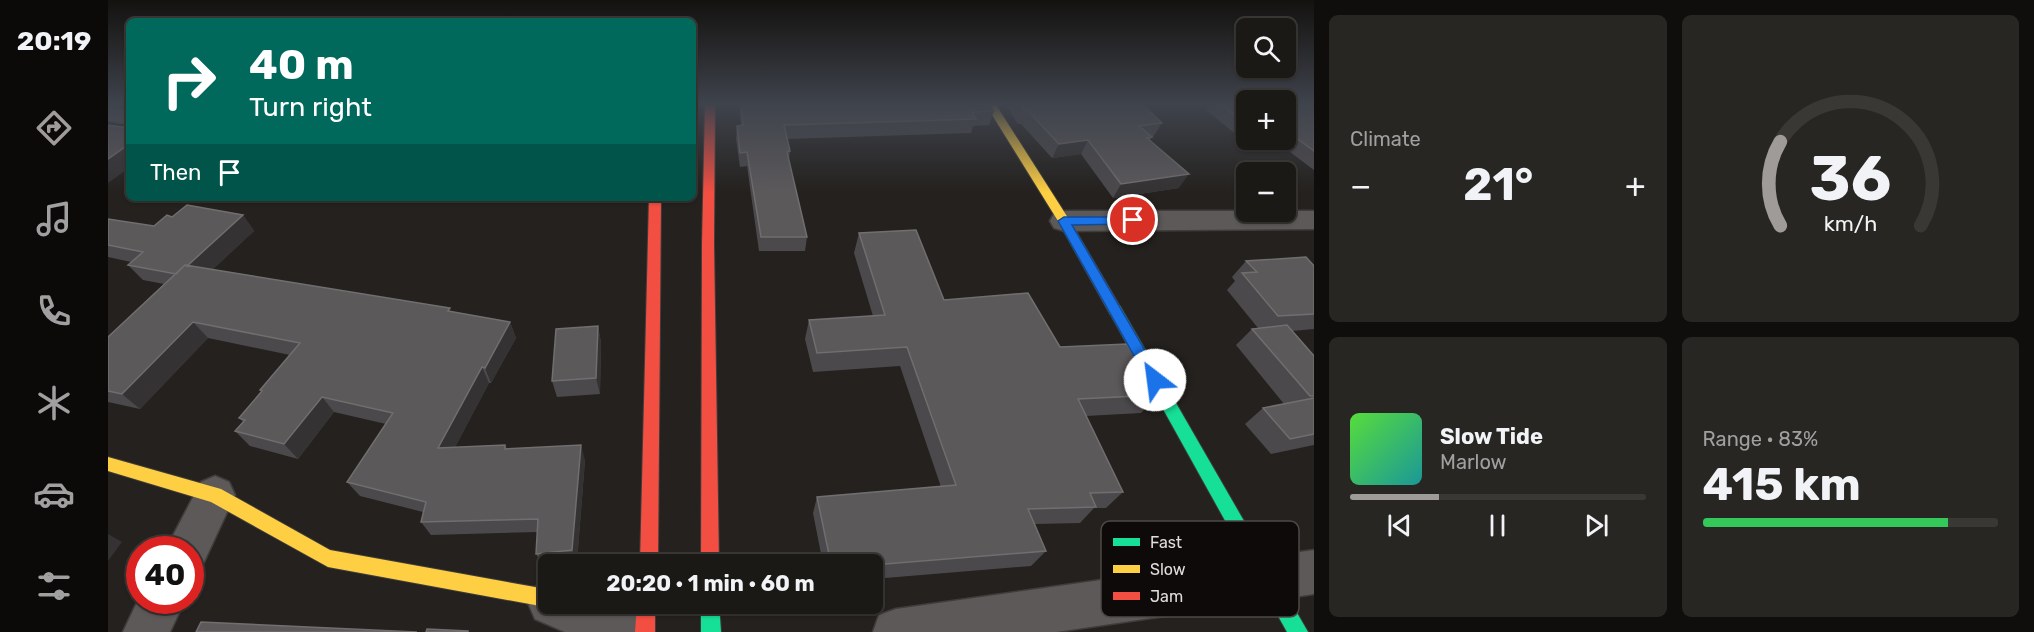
<!DOCTYPE html>
<meta charset="utf-8">
<style>
:root{--surface:#1b1916;--page:#282623;--text:#f1f3f6;--muted:#a0a0a1;--line:#393835;--accent:#9f9b98}
body{margin:0;font-family:Rubik,sans-serif;background:var(--page);color:var(--text);height:100vh;display:flex;flex-direction:column;font-size:22px;white-space:nowrap}
*{box-sizing:border-box;margin:0}
p{font-size:20px;color:var(--muted)}
.icon{flex:none;width:33px;height:33px;fill:none;stroke:currentColor;stroke-width:2;stroke-linecap:round;stroke-linejoin:round}
.map{position:relative;flex:1;overflow:hidden}
.drawer{display:flex;flex-direction:column;gap:15px;padding:15px;background:#0f0e0c;width:720px}
.drawer>*{flex:none}
.banner{position:absolute;left:18px;top:18px;width:570px;height:183px;border-radius:9px;box-shadow:0 2px 4px #0004,0 0 0 2px var(--line);background:#00695c;color:#fff;overflow:hidden}
.fabs{position:absolute;left:1128px;top:18px;display:grid;gap:12px}
.fabs a{display:grid;place-items:center;width:60px;height:60px;border-radius:9px;background:var(--surface);box-shadow:0 2px 4px #0004,0 0 0 2px var(--line);font-size:30px}
.speed{position:absolute;left:18px;top:536px;display:flex;gap:12px;font-size:30px;font-weight:700;text-align:center}
.speed>*{display:grid;place-content:center;width:78px;height:78px;border-radius:50%;background:var(--surface);box-shadow:0 2px 4px #0004,0 0 0 2px var(--line);line-height:1}
.speed .limit{border:9px solid #d22;background:#fff;color:#111}
.pin{position:absolute;display:grid;place-items:center;width:51px;height:51px;color:#fff;margin:-26px;border:3px solid #fff;border-radius:50%;box-shadow:0 2px 6px #0007}
.me{position:absolute;width:66px;margin:-33px;rotate:330deg;stroke-linejoin:round;filter:drop-shadow(0 0 4px #0008)}
.turn{display:flex;align-items:center;gap:21px;height:126px;padding:0 24px;font-size:27px}
.turn .icon{width:78px;height:78px;stroke-width:2.5}
.turn b{display:block;font-size:42px;line-height:51px}
.then{display:flex;align-items:center;height:57px;padding:0 24px;background:#0003;gap:12px;font-size:22px}
.big{font-size:45px;font-weight:700;line-height:1.1}
.drawer .card{flex:1;display:flex;flex-direction:column;justify-content:center;gap:9px;min-width:0;padding:0 21px;border-radius:9px;background:var(--page)}
.drawer .dial{align-items:center;gap:0}
.dial svg{height:156px;overflow:visible;fill:none;stroke:var(--line);stroke-width:7;stroke-linecap:round;text-anchor:middle}
.dial text{fill:var(--text);stroke:none}
.song{display:flex;align-items:center;gap:18px}
.cover{width:72px;height:72px;border-radius:9px;background:linear-gradient(135deg,hsl(110 70% 55%),hsl(180 70% 35%))}
.played{height:6px;border-radius:3px;background:linear-gradient(90deg,var(--accent) 30%,var(--line) 30%)}
.keys{display:flex;justify-content:space-around;direction:ltr}
.heat{display:flex;justify-content:space-between;align-items:center;font-size:33px;direction:ltr}
.charge{height:9px;border-radius:4px;background:linear-gradient(90deg,#34c759 83%,var(--line) 0)}
.drawer .tiles{flex:1;display:grid;gap:15px;grid-template-columns:repeat(2,1fr)}
.trip{position:absolute;left:430px;top:554px;width:345px;height:60px;border-radius:9px;background:var(--surface);box-shadow:0 2px 4px #0004,0 0 0 2px var(--line);font-weight:700;line-height:60px;text-align:center}
main{display:flex;flex:1;min-height:0}
.tabs{display:flex;flex-direction:column;width:108px;justify-content:space-around;align-items:center;background:#0b0a09;color:var(--muted)}
.tabs .icon{width:42px;height:42px}
.tabs .selected{color:var(--accent)}
.tabs b{font-size:27px;color:var(--text)}
.map>svg:first-child{display:block}
.lines{fill:none;stroke-linecap:round;stroke-linejoin:round}
.street-casing{stroke:#3f3d3b;stroke-width:3}
.fast-casing{stroke:#3f3d3b;stroke-width:2}
.slow-casing{stroke:#3f3d3b;stroke-width:2}
.jam-casing{stroke:#3f3d3b;stroke-width:2}
.street{fill:#5c5958;fill-rule:evenodd}
.fast{fill:#16e098;fill-rule:evenodd}
.slow{fill:#ffcf43;fill-rule:evenodd}
.jam{fill:#f24e42;fill-rule:evenodd}
.wall{fill:#4c494c}
.shaded-wall{fill:#353233}
.building{fill:#5c595b;stroke:#716e6f;stroke-width:1.5}
.route{fill:#1a73e8;stroke:#114b97;stroke-width:1.5}
.key{fill:#0d0a09;stroke:#4d4948;stroke-width:1.5}
.key-label{font-size:16px;fill:#e1ddda}
</style>
<main>
<nav class="tabs">
<b>20:19</b>
<svg class="icon selected" aria-label="directions" viewBox="0 0 24 24"><path d="M12 3l9 9-9 9-9-9zM9 14v-3h6M13 9l2 2-2 2"/></svg>
<svg class="icon" aria-label="music" viewBox="0 0 24 24"><path d="M9 18V5l10-2v13"/><circle cx="6" cy="18" r="3"/><circle cx="16" cy="16" r="3"/></svg>
<svg class="icon" aria-label="phone" viewBox="0 0 24 24"><path d="M5 4h4l2 5-3 2q2 4 5 5l2-3 5 2v4C11 20 4 13 5 4z"/></svg>
<svg class="icon" aria-label="climate" viewBox="0 0 24 24"><path d="M12 3v18M4 7l16 10M4 17L20 7"/></svg>
<svg class="icon" aria-label="car" viewBox="0 0 24 24"><path d="M5 17H2v-5l4-1 3-4h7l3 4 3 1v5h-3M9 17h6M6 11h13"/><circle cx="7" cy="17" r="2"/><circle cx="17" cy="17" r="2"/></svg>
<svg class="icon" aria-label="filters" viewBox="0 0 24 24"><path d="M4 7h16M4 17h16"/><circle cx="9" cy="7" r="2"/><circle cx="15" cy="17" r="2"/></svg>
</nav>
<div class="map">
<svg width="1206" height="632" viewBox="0 0 1206 632">
<rect width="100%" height="100%" fill="#24211e"/>
<g class="lines">
<!-- street casing -->
<g class="street-casing">
<path id="street" d="M0,107L21,110V124L0,121Z
M956,211H1206V229L956,231L946,228L942,221L946,214Z
M107,476L121,482L127,495L95,564L82,569V549H58L93,482Z
M1206,550V594L948,632H765L771,615L788,609Z
M441,581V603H499L530,615L536,632H457L427,619L420,603L427,587Z
M32,596V600H77L62,632H15Z"/>
</g>
<!-- fast casing -->
<g class="fast-casing">
<path id="fast" d="M1007,305L1012,306L1200,632H1179L1000,310Z
M593,603H611L613,632H593Z"/>
</g>
<!-- slow casing -->
<g class="slow-casing">
<path id="slow" d="M878,105H888L962,221L1014,310L1012,314H1002L950,221Z
M0,457L113,489L222,550L427,587L441,593V603H450L448,609L441,611L427,605L220,567L103,502L0,471Z"/>
</g>
<!-- jam casing -->
<g class="jam-casing">
<path id="jam" d="M597,105H607L606,243L611,564H593L594,243Z
M541,198H553L550,564H532Z
M529,603H547V632H527Z"/>
</g>
<!-- street -->
<use href="#street" class="street"/>
<!-- fast -->
<use href="#fast" class="fast"/>
<!-- slow -->
<use href="#slow" class="slow"/>
<!-- jam -->
<use href="#jam" class="jam"/>
</g>
<!-- wall -->
<path class="wall" d="M631,105H882L886,111L881,125L865,126L863,133L679,139L682,151L681,160L699,237L697,251H651L639,166L632,167L628,139L629,126H633Z
M898,105H1035L1054,123L1045,137H1044L1042,140L1071,188L1005,198L973,154L944,158L913,124H910Z
M1102,105H1138V135L1130,136L1098,110Z
M1178,105H1206V170L1166,140H1178Z
M135,215L146,231L104,270L402,322L408,338L383,383H381L347,447L397,445L399,449L477,460L469,562L455,564H441V566L435,567L428,554L429,532L323,535L313,522L315,512L252,496L239,482L278,424L226,412L190,459L142,446L127,431L135,422L131,418L153,392L152,390L182,355L100,338L32,409L0,402V337L56,284L35,280L20,265L23,262L0,257V219L46,226L64,217Z
M751,233L836,300L952,347L1050,395L1033,413L978,416L1015,492L998,508H986L972,523L927,524L938,551L923,566L765,579V564H715L705,513L709,497L833,487L792,366L705,372L697,339L701,320L765,316L746,253Z
M1138,261L1206,266V329L1184,331L1206,356V445L1163,454L1137,424L1155,408L1176,404L1128,345L1144,329L1150,328L1119,290L1127,281L1124,277Z
M490,326L493,343L492,394L449,397L444,381Z"/>
<!-- shaded-wall -->
<path class="shaded-wall" d="M980,140L973,154L944,158L951,144Z
M21,144V168L0,183V159Z
M1081,174L1071,188L1005,198L1013,184Z
M135,215L146,231L83,290L69,274Z
M85,322L100,338L32,409L14,394Z
M402,322L408,338L383,383L377,368Z
M490,326L493,343L492,394L488,378Z
M374,367L381,383L339,463L330,448Z
M214,397L226,412L190,459L176,444Z
M473,445L477,460L469,562L464,550Z
M0,534L14,542L0,561Z"/>
<!-- building -->
<path class="building" d="M633,105H882L886,111L864,112L868,119L676,125L682,151L679,152L699,237H653L639,152L632,153L629,126L635,125Z
M912,105H1035L1054,123L1031,126L1044,137L1039,138L1081,174L1013,184L980,140L951,144L919,110H915Z
M1114,105H1138V125Z
M1178,105H1206V151L1178,130Z
M0,125L21,128V144L0,159Z
M79,205L135,215L79,266L77,265L68,274L20,265L35,252L0,245V219L46,226L59,215L64,217Z
M808,230L836,300L920,293L952,347L1019,344L1050,395L970,399L1015,492L982,493L988,507L920,509L938,551L765,565V564H723L709,497L848,485L799,347L709,353L701,320L777,315L751,233Z
M1198,257L1206,266V314L1170,316L1134,273L1149,272L1138,261Z
M77,265L342,308L340,311L402,322L377,368L374,367L330,448L397,445V449L473,445L464,550L428,554L430,519L313,522L318,502L239,482L285,413L214,397L176,444L127,431L137,420L131,418L154,391L152,390L192,343L85,322L14,394L0,391V337Z
M1179,325L1206,356V396H1202L1144,329Z
M490,326L488,378L444,381L448,329Z
M1206,398V434L1182,439L1155,408Z
M93,622L309,632H88Z
M319,629L360,631V632H318Z"/>
<!-- sky -->
<linearGradient id="sky" x2="0" y2="1"><stop stop-color="#141210"/><stop offset="0.54" stop-color="#3f434c"/><stop offset="1" stop-color="#3f434c" stop-opacity="0"/></linearGradient>
<rect width="1206" height="193" fill="url(#sky)"/>
<!-- route -->
<path class="route" d="M956,217H1025L1031,220L1025,224L964,225L1052,376L1054,380L1052,384H1042L950,221Z"/>
<!-- legend -->
<rect x="993" y="521" width="198" height="96" rx="9" class="key"/>
<rect x="1005" y="538" width="27" height="8" fill="#16e098"/>
<rect x="1005" y="565" width="27" height="8" fill="#ffcf43"/>
<rect x="1005" y="592" width="27" height="8" fill="#f24e42"/>
<g class="key-label">
<text x="1042" y="548">Fast</text>
<text x="1042" y="575">Slow</text>
<text x="1042" y="602">Jam</text>
</g>
</svg>
<div class="fabs">
<a><svg class="icon" aria-label="search" viewBox="0 0 24 24"><circle cx="10" cy="10" r="6"/><path d="M15 15l6 6"/></svg></a>
<a>+</a>
<a>−</a>
</div>
<div class="speed"><div class="limit">40</div></div>
<div class="pin" style="left:1025px;top:220px;background:#d93025"><svg class="icon" aria-label="arrive" viewBox="0 0 24 24"><path d="M6 21V4h12l-3 4 3 4H6"/></svg></div>
<svg class="me" style="left:1047px;top:380px" viewBox="-20 -20 40 40"><circle r="19" fill="#fff"/><path d="M0-13L10 11 0 6-10 11z" fill="#1a73e8"/></svg>
<div class="trip">20:20 · 1 min · 60 m</div>
<div class="banner">
<div class="turn"><svg class="icon" aria-label="right" viewBox="0 0 24 24"><path d="M7 20v-9h11M14 6l5 5-5 5"/></svg><div><b>40 m</b>Turn right</div></div>
<div class="then">Then<svg class="icon" aria-label="arrive" viewBox="0 0 24 24"><path d="M6 21V4h12l-3 4 3 4H6"/></svg></div>
</div>
</div>
<section class="drawer">
<div class="tiles">
<div class="card"><p>Climate</p>
<div class="heat"><a>−</a><b class="big">21°</b><a>+</a></div>
</div>
<div class="card dial"><svg viewBox="0 0 100 80">
<path d="M14 69A42 42 0 1 1 86 69"/>
<path d="M14 69A42 42 0 0 1 14 26" stroke="#9f9b98"/>
<text x="50" y="56" font-size="32" font-weight="700">36</text>
<text x="50" y="72" font-size="11">km/h</text>
</svg></div>
<div class="card">
<div class="song"><i class="cover"></i><div><b>Slow Tide</b><p>Marlow</p></div></div>
<div class="played"></div>
<div class="keys"><svg class="icon" aria-label="previous" viewBox="0 0 24 24"><path d="M18 5L8 12l10 7zM5 5v14"/></svg><svg class="icon" aria-label="pause" viewBox="0 0 24 24"><path d="M8 5v14M16 5v14"/></svg><svg class="icon" aria-label="next" viewBox="0 0 24 24"><path d="M6 5l10 7-10 7zM19 5v14"/></svg></div>
</div>
<div class="card"><p>Range · 83%</p><b class="big">415 km</b><div class="charge"></div></div>
</div>
</section>
</main>
